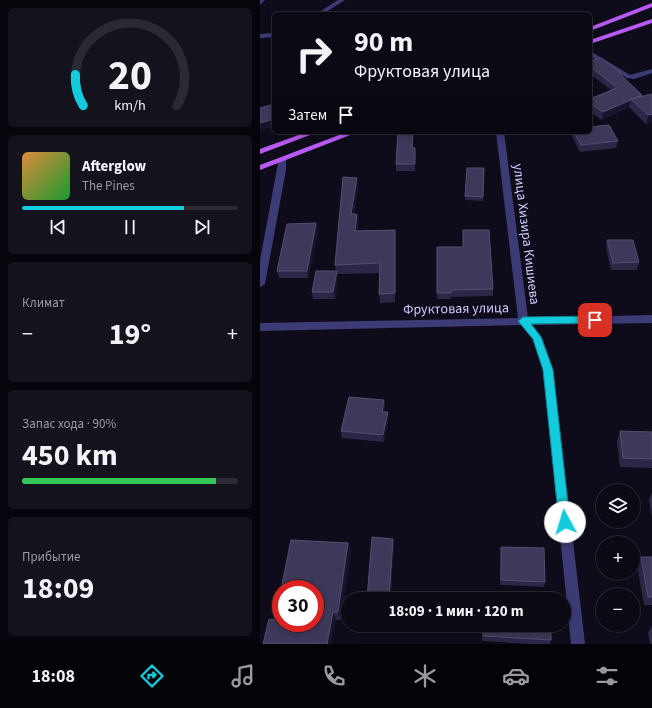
<!DOCTYPE html>
<html lang="ru">
<meta charset="utf-8">
<style>
:root{--surface:#0a0914;--page:#13121d;--text:#f1f3f6;--muted:#999aa0;--line:#2a2a34;--accent:#12ccde}
body{margin:0;font-family:"Source Sans 3",sans-serif;background:var(--page);color:var(--text);height:100vh;display:flex;flex-direction:column;font-size:15px;white-space:nowrap}
*{box-sizing:border-box;margin:0}
p{font-size:13px;color:var(--muted)}
.icon{flex:none;width:22px;height:22px;fill:none;stroke:currentColor;stroke-width:2;stroke-linecap:round;stroke-linejoin:round}
.map{position:relative;flex:1;overflow:hidden}
.drawer{display:flex;flex-direction:column;gap:8px;padding:8px;background:#06050b;width:260px}
.drawer>*{flex:none}
.hud{position:absolute;left:12px;top:12px;width:320px;height:122px;border-radius:6px;box-shadow:0 2px 10px #0003,0 0 0 1px var(--line);background:#0a0914;color:var(--text);overflow:hidden}
.controls{position:absolute;left:336px;top:484px;display:grid;gap:8px}
.controls a{display:grid;place-items:center;width:44px;height:44px;border-radius:50%;background:var(--surface);box-shadow:0 2px 10px #0003,0 0 0 1px var(--line);font-size:20px}
.speed{position:absolute;left:12px;top:580px;display:flex;gap:8px;font-size:20px;font-weight:700;text-align:center}
.speed>*{display:grid;place-content:center;width:52px;height:52px;border-radius:50%;background:var(--surface);box-shadow:0 2px 10px #0003,0 0 0 1px var(--line);line-height:1}
.speed .limit{border:6px solid #d22;background:#fff;color:#111}
.pin{position:absolute;display:grid;place-items:center;width:34px;height:34px;color:#fff;margin:-17px;border-radius:8px;box-shadow:0 2px 6px #0006}
.me{position:absolute;width:44px;margin:-22px;rotate:354deg;stroke-linejoin:round;filter:drop-shadow(0 0 3px #0008)}
.turn{display:flex;align-items:center;gap:14px;height:84px;padding:0 16px;font-size:18px}
.turn .icon{width:52px;height:52px;stroke-width:2.5}
.turn b{display:block;font-size:28px;line-height:34px}
.then{display:flex;align-items:center;height:38px;padding:0 16px;background:#0003;gap:8px;font-size:15px}
.big{font-size:30px;font-weight:700;line-height:1.1}
.drawer .tile{flex:1;display:flex;flex-direction:column;justify-content:center;gap:6px;min-width:0;padding:0 14px;border-radius:6px;background:var(--page)}
.drawer .dial{align-items:center;gap:0}
.dial svg{height:104px;overflow:visible;fill:none;stroke:var(--line);stroke-width:7;stroke-linecap:round;text-anchor:middle}
.dial text{fill:var(--text);stroke:none}
.song{display:flex;align-items:center;gap:12px}
.cover{width:48px;height:48px;border-radius:6px;background:linear-gradient(135deg,hsl(30 70% 55%),hsl(130 70% 35%))}
.played{height:4px;border-radius:2px;background:linear-gradient(90deg,var(--accent) 75%,var(--line) 75%)}
.keys{display:flex;justify-content:space-around;direction:ltr}
.heat{display:flex;justify-content:space-between;align-items:center;font-size:22px;direction:ltr}
.charge{height:6px;border-radius:3px;background:linear-gradient(90deg,#34c759 90%,var(--line) 0)}
.trip{position:absolute;left:81px;top:592px;width:230px;height:40px;border-radius:20px;background:var(--surface);box-shadow:0 2px 10px #0003,0 0 0 1px var(--line);font-weight:700;line-height:40px;text-align:center}
.dock{display:flex;height:64px;justify-content:space-around;align-items:center;background:#040408;color:var(--muted)}
.dock .icon{width:28px;height:28px}
.dock .on{color:var(--accent)}
.dock b{font-size:18px;color:var(--text)}
main{display:flex;flex:1;min-height:0}
.map>svg:first-child{display:block}
.lines{fill:none;stroke-linecap:round;stroke-linejoin:round}
.lane{fill:#3c3b75;fill-rule:evenodd}
.street{fill:#3c3b75;fill-rule:evenodd}
.primary{fill:#b759f2;fill-rule:evenodd}
.wall{fill:#2c2647}
.shaded-wall{fill:#19142d}
.building{fill:#3e385a;stroke:#544e73}
.route{fill:#12ccde;stroke:#0c8590}
.labels{text-anchor:middle;stroke-width:4;stroke-linejoin:round;paint-order:stroke}
.street-label{font-size:14px;fill:#cec9fb;stroke:#0e0c1a}
</style>
<main>
<section class="drawer">
<div class="tile dial"><svg viewBox="0 0 100 80">
<path d="M14 69A42 42 0 1 1 86 69"/>
<path d="M14 69A42 42 0 0 1 8 45" stroke="#12ccde"/>
<text x="50" y="56" font-size="32" font-weight="700">20</text>
<text x="50" y="72" font-size="11">km/h</text>
</svg></div>
<div class="tile">
<div class="song"><i class="cover"></i><div><b>Afterglow</b><p>The Pines</p></div></div>
<div class="played"></div>
<div class="keys"><svg class="icon" aria-label="previous" viewBox="0 0 24 24"><path d="M18 5L8 12l10 7zM5 5v14"/></svg><svg class="icon" aria-label="pause" viewBox="0 0 24 24"><path d="M8 5v14M16 5v14"/></svg><svg class="icon" aria-label="next" viewBox="0 0 24 24"><path d="M6 5l10 7-10 7zM19 5v14"/></svg></div>
</div>
<div class="tile"><p>Климат</p>
<div class="heat"><a>−</a><b class="big">19°</b><a>+</a></div>
</div>
<div class="tile"><p>Запас хода · 90%</p><b class="big">450 km</b><div class="charge"></div></div>
<div class="tile"><p>Прибытие</p><b class="big">18:09</b></div>
</section>
<div class="map">
<svg width="392" height="644" viewBox="0 0 392 644">
<rect width="100%" height="100%" fill="#0e0c1a"/>
<g class="lines">
<!-- lane -->
<path class="lane" d="M78,0H85L63,14H56Z
M14,33V37L0,38V34Z
M330,51L370,75L392,69V73L374,79L367,78L330,56Z"/>
<!-- street -->
<path class="street" d="M0,0H5L0,5Z
M236,132H244L268,318L392,315V323L273,325L282,337L293,369L325,644H311L283,369L272,339L261,325L0,331V323L258,318Z
M19,158H22L26,160V170L5,284L0,287V260Z"/>
<!-- primary -->
<path class="primary" d="M392,3V7L330,31V27Z
M392,19V23L330,44V40Z
M47,132H58L0,154V149Z
M87,132H98L0,170V165Z"/>
</g>
<!-- wall -->
<path class="wall" d="M330,61L360,74L382,97L392,94V122L386,124L369,107L342,120L330,112V99L351,90L330,74Z
M138,132H153V148L155,155V171H136V164Z
M312,132H330L358,141L356,148L320,152L312,136Z
M207,168H224L223,201L205,200Z
M98,187L94,214H97L98,224L97,231L136,239L135,302L120,303L119,294L120,273L77,274L78,278L75,299H53L52,292L76,271L75,265Z
M56,223L58,231L48,278H19L17,271Z
M347,240L379,262L377,270H351L346,248Z
M177,247L233,289V296L191,297V299H177Z
M124,400L125,407L124,412L128,419L124,442L82,438L81,431Z
M360,431L392,432V468L360,467L357,441Z
M392,493V517L389,500Z
M88,543L91,551L81,620H15Z
M241,547L285,582L284,587L240,585Z
M381,557H392V605H384L377,565Z
M105,625H129V633L107,630Z
M223,625L291,640L290,644H270L222,641Z
M392,626V644H390L388,633Z"/>
<!-- shaded-wall -->
<path class="shaded-wall" d="M371,100L369,107L342,120L343,112Z
M392,114V122L386,124L388,115Z
M14,119V126L0,131V123Z
M97,178L98,187L93,224L91,214Z
M97,214L98,224L96,240L95,231Z
M56,223L58,231L48,278L47,271Z
M135,230L136,239L135,302Z
M77,271L78,278L75,299L73,292Z
M124,400L125,407L123,419L122,412Z
M128,412V419L124,442L123,435Z
M133,539L134,545L131,599H129Z
M88,543L91,551L81,620L78,612Z
M73,612L76,620L71,644H67Z
M128,625H129V633L128,628Z"/>
<!-- building -->
<path class="building" d="M341,58L361,73H359L382,95L375,98L371,99V100L343,112L330,104V99L357,88L330,66V61Z
M392,94V114L388,115L371,99Z
M11,105L14,108V119L0,123V108Z
M349,125L358,141L321,145L314,132H330V127Z
M138,132H153L152,148H155V164H136Z
M207,168H224L223,197L205,196Z
M83,177L97,178L91,214H97L95,231L135,230V293L119,294L120,263L75,265Z
M56,223L47,271H17L27,224Z
M203,230H229L233,289L191,290V293H177V247H203Z
M347,240H373L379,262L353,263Z
M56,271H77L73,292H52Z
M89,397L124,400L122,412H128L123,435L81,431Z
M360,431L392,432V459L363,458Z
M112,537L133,539L129,599H107Z
M31,540L88,543L78,612H73L67,644H3L9,619L15,620L21,590V623H55V589H21Z
M241,547L284,548L285,582L241,580Z
M381,557H392V597H388Z
M105,625H128V628Z
M223,625H291V640L223,636Z"/>
<!-- route -->
<path class="route" d="M335,316L339,320L335,323L271,324L281,337L293,370L310,522L309,526L305,527L301,526L299,522L283,370L273,339L258,321L263,317Z"/>
<g class="labels">
<!-- street labels -->
<g class="street-label">
<text transform="translate(267 234) rotate(83)" y="5">улица Хизира Кишиева</text>
<text transform="translate(196 308) rotate(-1)" y="5">Фруктовая улица</text>
</g>
</g>
</svg>
<div class="controls">
<a><svg class="icon" aria-label="layers" viewBox="0 0 24 24"><path d="M12 4l9 5-9 5-9-5zM3 14l9 5 9-5"/></svg></a>
<a>+</a>
<a>−</a>
</div>
<div class="speed"><div class="limit">30</div></div>
<div class="pin" style="left:335px;top:320px;background:#d93025"><svg class="icon" aria-label="arrive" viewBox="0 0 24 24"><path d="M6 21V4h12l-3 4 3 4H6"/></svg></div>
<svg class="me" style="left:305px;top:522px" viewBox="-20 -20 40 40"><circle r="19" fill="#fff"/><path d="M0-13L10 11 0 6-10 11z" fill="#12ccde"/></svg>
<div class="trip">18:09 · 1 мин · 120 m</div>
<div class="hud">
<div class="turn"><svg class="icon" aria-label="right" viewBox="0 0 24 24"><path d="M7 20v-9h11M14 6l5 5-5 5"/></svg><div><b>90 m</b>Фруктовая улица</div></div>
<div class="then">Затем<svg class="icon" aria-label="arrive" viewBox="0 0 24 24"><path d="M6 21V4h12l-3 4 3 4H6"/></svg></div>
</div>
</div>
</main>
<nav class="dock">
<b>18:08</b>
<svg class="icon on" aria-label="directions" viewBox="0 0 24 24"><path d="M12 3l9 9-9 9-9-9zM9 14v-3h6M13 9l2 2-2 2"/></svg>
<svg class="icon" aria-label="music" viewBox="0 0 24 24"><path d="M9 18V5l10-2v13"/><circle cx="6" cy="18" r="3"/><circle cx="16" cy="16" r="3"/></svg>
<svg class="icon" aria-label="phone" viewBox="0 0 24 24"><path d="M5 4h4l2 5-3 2q2 4 5 5l2-3 5 2v4C11 20 4 13 5 4z"/></svg>
<svg class="icon" aria-label="climate" viewBox="0 0 24 24"><path d="M12 3v18M4 7l16 10M4 17L20 7"/></svg>
<svg class="icon" aria-label="car" viewBox="0 0 24 24"><path d="M5 17H2v-5l4-1 3-4h7l3 4 3 1v5h-3M9 17h6M6 11h13"/><circle cx="7" cy="17" r="2"/><circle cx="17" cy="17" r="2"/></svg>
<svg class="icon" aria-label="filters" viewBox="0 0 24 24"><path d="M4 7h16M4 17h16"/><circle cx="9" cy="7" r="2"/><circle cx="15" cy="17" r="2"/></svg>
</nav>
